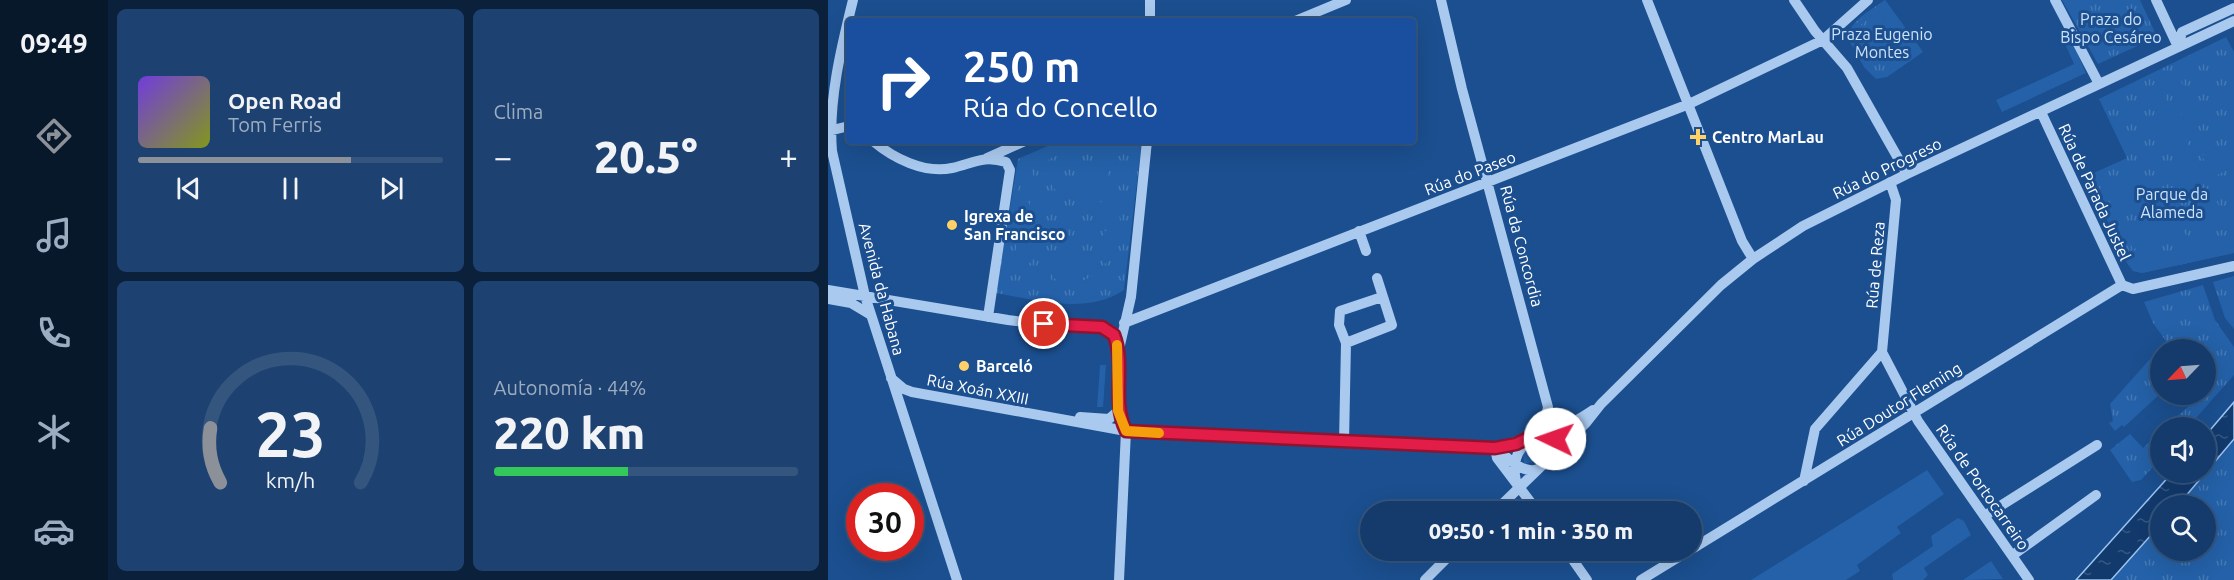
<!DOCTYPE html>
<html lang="es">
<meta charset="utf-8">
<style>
:root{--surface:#143b6b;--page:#1d4271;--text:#f1f3f6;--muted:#9dadc1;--line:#33557e;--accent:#8c9099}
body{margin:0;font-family:Ubuntu,sans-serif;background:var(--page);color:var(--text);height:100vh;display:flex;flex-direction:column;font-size:22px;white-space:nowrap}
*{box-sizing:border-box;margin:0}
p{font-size:20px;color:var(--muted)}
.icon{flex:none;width:33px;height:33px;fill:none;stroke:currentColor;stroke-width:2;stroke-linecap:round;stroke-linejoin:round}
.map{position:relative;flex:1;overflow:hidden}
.sheet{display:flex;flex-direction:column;gap:9px;padding:9px;background:#0b203b;width:720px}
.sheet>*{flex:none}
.guide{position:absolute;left:18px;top:18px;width:570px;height:126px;border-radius:6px;box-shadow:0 6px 24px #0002,0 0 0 2px var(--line);background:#1a4fa0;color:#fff;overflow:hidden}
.needle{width:39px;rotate:245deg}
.fabs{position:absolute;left:1322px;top:339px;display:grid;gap:12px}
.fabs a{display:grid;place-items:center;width:66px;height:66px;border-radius:50%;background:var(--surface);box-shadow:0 6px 24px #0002,0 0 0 2px var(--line);font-size:30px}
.speed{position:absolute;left:18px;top:483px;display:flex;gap:12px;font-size:30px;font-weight:700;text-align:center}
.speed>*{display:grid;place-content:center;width:78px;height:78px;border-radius:50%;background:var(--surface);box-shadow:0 6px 24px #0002,0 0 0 2px var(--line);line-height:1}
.speed .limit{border:9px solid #d22;background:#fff;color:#111}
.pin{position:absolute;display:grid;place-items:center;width:51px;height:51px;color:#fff;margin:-26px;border:3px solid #fff;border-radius:50%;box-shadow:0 2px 6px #0007}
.me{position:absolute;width:66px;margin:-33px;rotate:273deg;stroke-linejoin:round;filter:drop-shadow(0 0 4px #0008)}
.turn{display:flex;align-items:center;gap:21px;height:126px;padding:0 18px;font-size:27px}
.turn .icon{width:78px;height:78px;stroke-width:2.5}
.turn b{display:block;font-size:42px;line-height:51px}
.big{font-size:45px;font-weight:800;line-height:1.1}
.sheet .widget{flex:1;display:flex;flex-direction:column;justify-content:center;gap:9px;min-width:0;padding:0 21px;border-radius:9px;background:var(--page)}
.sheet .dial{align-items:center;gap:0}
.dial svg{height:156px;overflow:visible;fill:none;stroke:var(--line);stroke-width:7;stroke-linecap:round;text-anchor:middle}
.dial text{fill:var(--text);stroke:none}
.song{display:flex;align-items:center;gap:18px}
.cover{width:72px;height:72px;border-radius:9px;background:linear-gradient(135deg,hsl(260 70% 55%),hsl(70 70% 35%))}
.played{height:6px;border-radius:3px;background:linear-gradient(90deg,var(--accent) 70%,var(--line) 70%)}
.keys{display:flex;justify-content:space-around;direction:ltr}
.heat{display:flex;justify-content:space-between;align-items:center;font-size:33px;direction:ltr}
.charge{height:9px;border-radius:4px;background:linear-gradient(90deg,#34c759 44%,var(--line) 0)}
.sheet .tiles{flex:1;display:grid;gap:9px;grid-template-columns:repeat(2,1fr)}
.trip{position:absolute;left:532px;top:501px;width:342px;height:60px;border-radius:30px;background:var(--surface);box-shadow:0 6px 24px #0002,0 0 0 2px var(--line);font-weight:800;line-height:60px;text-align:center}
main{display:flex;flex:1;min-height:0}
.tab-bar{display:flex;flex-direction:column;width:108px;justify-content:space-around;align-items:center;background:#08182b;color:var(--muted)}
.tab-bar .icon{width:42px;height:42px}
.tab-bar .on{color:var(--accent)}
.tab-bar b{font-size:27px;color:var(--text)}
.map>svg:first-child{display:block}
.grass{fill:url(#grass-tufts)}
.garden{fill:#2461a8}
.water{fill:url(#water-ripples);stroke:#9cc4f0;stroke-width:1.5}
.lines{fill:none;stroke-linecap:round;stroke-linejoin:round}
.minor{stroke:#a9c9ee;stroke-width:10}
.route-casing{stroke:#92132f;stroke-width:15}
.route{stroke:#e11d48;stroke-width:10}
.slow{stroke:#f59e0b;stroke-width:10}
.poi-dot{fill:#ffd166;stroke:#1b4f8f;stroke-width:2}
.labels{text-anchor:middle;stroke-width:6;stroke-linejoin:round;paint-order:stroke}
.park-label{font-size:16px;fill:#cfe3fa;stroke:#1b4f8f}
.poi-label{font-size:16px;font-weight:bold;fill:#fff;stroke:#1b4f8f;text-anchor:start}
.street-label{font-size:16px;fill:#fff;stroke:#1b4f8f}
</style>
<main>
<nav class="tab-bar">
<b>09:49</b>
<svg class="icon on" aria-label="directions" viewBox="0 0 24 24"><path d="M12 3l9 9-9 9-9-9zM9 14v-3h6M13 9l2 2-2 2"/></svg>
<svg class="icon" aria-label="music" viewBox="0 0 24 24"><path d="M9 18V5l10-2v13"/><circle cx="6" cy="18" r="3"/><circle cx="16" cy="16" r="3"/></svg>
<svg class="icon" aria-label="phone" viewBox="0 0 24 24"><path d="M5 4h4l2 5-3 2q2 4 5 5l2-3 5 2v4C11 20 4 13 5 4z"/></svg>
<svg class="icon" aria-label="climate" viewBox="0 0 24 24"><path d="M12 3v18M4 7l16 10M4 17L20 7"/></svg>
<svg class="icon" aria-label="car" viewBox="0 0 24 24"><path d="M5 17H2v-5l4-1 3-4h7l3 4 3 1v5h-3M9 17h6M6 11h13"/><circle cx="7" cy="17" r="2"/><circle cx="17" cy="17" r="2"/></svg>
</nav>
<section class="sheet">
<div class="tiles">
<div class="widget">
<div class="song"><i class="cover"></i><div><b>Open Road</b><p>Tom Ferris</p></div></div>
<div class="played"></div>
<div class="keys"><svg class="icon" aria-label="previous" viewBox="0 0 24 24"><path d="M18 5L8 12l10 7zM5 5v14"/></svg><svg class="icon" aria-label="pause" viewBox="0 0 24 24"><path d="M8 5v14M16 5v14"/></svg><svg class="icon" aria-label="next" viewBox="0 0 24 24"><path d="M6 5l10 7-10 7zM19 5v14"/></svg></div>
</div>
<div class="widget"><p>Clima</p>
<div class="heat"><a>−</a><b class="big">20.5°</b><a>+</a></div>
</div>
<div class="widget dial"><svg viewBox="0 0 100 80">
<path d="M14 69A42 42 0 1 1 86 69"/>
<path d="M14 69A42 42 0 0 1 9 41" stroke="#8c9099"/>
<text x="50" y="56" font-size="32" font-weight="700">23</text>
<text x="50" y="72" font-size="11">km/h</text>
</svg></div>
<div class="widget"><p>Autonomía · 44%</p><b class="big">220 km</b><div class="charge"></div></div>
</div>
</section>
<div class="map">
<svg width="1406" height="580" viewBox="0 0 1406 580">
<defs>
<pattern id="grass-tufts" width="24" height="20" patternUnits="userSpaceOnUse" patternTransform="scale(1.5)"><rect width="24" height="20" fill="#2461a8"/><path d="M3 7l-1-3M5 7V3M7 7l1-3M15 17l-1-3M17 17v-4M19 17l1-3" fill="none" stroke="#4579b5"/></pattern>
<pattern id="water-ripples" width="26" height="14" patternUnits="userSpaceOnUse" patternTransform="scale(1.5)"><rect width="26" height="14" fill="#123a6d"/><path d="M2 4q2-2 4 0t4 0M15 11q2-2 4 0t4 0" fill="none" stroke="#365883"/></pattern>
</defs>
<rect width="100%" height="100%" fill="#1b4f8f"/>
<!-- grass -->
<path class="grass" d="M1057,0L1095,52L1059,77L1048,79L1036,67L1019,37C1023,20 1044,9 1057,0Z
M1234,0H1312L1329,37L1270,64Z
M1398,37L1406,52V253L1314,273L1305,271L1297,260L1259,176L1299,158L1271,99Z
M231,141H314L296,290C260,315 207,300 168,293L190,159Z
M1406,276V329L1397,318L1385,282Z
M1375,285L1387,320L1406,347V375L1360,427H1337L1368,400L1363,395L1377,394V350H1332V394L1296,427L1294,425L1287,431L1281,423L1285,421L1282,404L1338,341L1325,323L1316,302Z
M1332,432V459L1313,480L1304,482L1282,450L1302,434L1315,448Z
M1406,441V580H1283L1332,525V550H1377V506L1350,505Z"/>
<!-- garden -->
<path class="garden" d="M1057,0L1091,47L1081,53L1050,11L1025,31L1021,30Z
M1054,20L1075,49L1055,63L1052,59L1067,49L1052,28L1038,39L1035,35Z
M1238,27L1258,73L1174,112L1168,100L1246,64L1231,30Z
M1349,73L1360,96L1350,101L1346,99L1339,78Z
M1327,84L1331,86L1339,103L1337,107L1327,112L1315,92Z
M1364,102L1371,118L1357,122L1352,111L1353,107Z
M1341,113L1343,115L1345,114L1351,127L1338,133H1335L1329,121Z
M1355,134L1365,154L1349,161L1339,143Z
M233,141H263L241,147L220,160V169L213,170L202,155Z
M308,141H312L305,208L300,207Z
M1387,147L1399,170L1385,177L1374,156Z
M1368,159L1378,181L1360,189L1353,183L1343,182L1340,172Z
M196,161L205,174L202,183L200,176L193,175L185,216H182L191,163Z
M273,165L281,170L279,186L265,199L248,192L232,196L223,184L226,178L264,180L272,173Z
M1327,179L1333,187L1327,195V204L1308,213L1305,205L1288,213L1279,194L1307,182L1312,186Z
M1405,180L1406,181V216L1391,186Z
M1382,188L1402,228L1367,236L1357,215L1364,204V197Z
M215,189L225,203L214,219L198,217L203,200Z
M283,193L291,208L292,223L277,222L271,204Z
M1331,212L1341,219H1349L1359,237L1305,249L1299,236L1315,229L1312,221Z
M181,221H184L175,276L178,283L170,286Z
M197,224L213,225L220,244L209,256L199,241Z
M277,231L292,232L289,249L277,264L267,249L275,240Z
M189,236H193L206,258L191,274L186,272Z
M1406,238V253L1314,273L1305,271L1299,263L1311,257Z
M225,250L240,258L262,253L272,267L248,282L229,278V281L214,262Z
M212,264L225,282V286L197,284L196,280Z
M274,271L283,284L281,288L251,287V283Z
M272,365H278L275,407H269Z
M713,437L722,438V446L705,462L696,464L695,452Z
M1099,470L1116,494L1069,527L1073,533L1029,565L1032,571L1018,580H923Z
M1130,518L1136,521L1143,535L1096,568L1100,575L1095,580H1065L1064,574L1105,546L1103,536Z
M1163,561L1175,579L1135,580Z"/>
<!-- water -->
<path class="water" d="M1406,402V439L1351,504L1332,506V525L1283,580H1248L1344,473L1377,472V436Z"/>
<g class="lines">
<!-- minor -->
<path class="minor" d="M25,0C13,48 0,102 4,151L37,296L129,580
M322,0V21
M613,0L634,89L720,407L715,431
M819,0L914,241L925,259
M966,0L987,31L1019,68L1079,174
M1227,0L1271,84
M1328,0L1350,47
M467,21L518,0
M1350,47L1354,32L1406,8
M1213,112L1294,285
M1,131L21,126
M45,141C65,158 96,174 124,168C146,163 155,155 178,162L182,170L160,317
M159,158L197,141
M1062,182L1068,200L1054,352L1090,421L1201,580
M531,231L538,251
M1294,285L1305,289L1406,266
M0,290L180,320L230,326L274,327L283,331C301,354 282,400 298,431L291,580
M0,299L23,303L43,315
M296,323L861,104L995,40L1040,0
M518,343L564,325L549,278
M292,345L303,297L319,141
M63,378L76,389L84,392L298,431L667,448L704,437
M252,417L281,419L290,411
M715,431L727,438L722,455
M516,442L518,343L511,325L512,311L554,297
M667,448L669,458L710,512
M667,448C680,457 694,475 710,469
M688,481C679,442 713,433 740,424C749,421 757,415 765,410
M976,481L987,429L1054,352
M666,512L758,423L773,404L893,285L925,259L975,226L1079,174L1406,21
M1158,515L1269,445
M864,549L1294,285
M738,550L759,580
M1185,555L1268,495
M597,580L627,550
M813,580L862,550"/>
</g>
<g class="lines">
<!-- route casing -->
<g class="route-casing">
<path id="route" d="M216,324L274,327L286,335C298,367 283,400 298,431L667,448L688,444L715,431L725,435L727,439"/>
</g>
<!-- route -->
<use href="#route" class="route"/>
<!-- slow -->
<path class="slow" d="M289,345L290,411L298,431L331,433"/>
</g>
<!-- markers -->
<g class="poi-dot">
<path d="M867 128h6v6h6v6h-6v6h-6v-6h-6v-6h6z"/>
<circle cx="124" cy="225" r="6"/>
<circle cx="136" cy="366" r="6"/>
</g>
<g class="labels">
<!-- park labels -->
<g class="park-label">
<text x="1283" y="25">Praza do<tspan x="1283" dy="18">Bispo Cesáreo</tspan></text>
<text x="1054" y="40">Praza Eugenio<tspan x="1054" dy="18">Montes</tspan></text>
<text x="1344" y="200">Parque da<tspan x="1344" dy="18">Alameda</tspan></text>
</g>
<!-- poi labels -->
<g class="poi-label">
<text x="884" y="143">Centro MarLau</text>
<text x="136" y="222">Igrexa de<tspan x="136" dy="18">San Francisco</tspan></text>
<text x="148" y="372">Barceló</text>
</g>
<!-- street labels -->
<g class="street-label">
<text transform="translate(1059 168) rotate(-26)" y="6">Rúa do Progreso</text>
<text transform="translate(642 173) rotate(-21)" y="6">Rúa do Paseo</text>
<text transform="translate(1267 192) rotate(65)" y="6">Rúa de Parada Justel</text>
<text transform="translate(694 246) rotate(75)" y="6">Rúa da Concordia</text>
<text transform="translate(1047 265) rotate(-85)" y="6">Rúa de Reza</text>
<text transform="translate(54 289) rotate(75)" y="6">Avenida da Habana</text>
<text transform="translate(150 389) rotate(11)" y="6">Rúa Xoán XXIII</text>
<text transform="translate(1071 404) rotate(-32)" y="6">Rúa Doutor Fleming</text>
<text transform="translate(1155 487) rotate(55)" y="6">Rúa de Portocarreiro</text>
</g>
</g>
</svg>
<div class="fabs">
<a><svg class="needle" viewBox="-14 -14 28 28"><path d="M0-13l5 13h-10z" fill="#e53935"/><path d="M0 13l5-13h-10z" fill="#9dadc1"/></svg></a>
<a><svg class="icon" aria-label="sound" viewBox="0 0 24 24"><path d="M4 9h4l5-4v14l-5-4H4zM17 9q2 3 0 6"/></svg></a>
<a><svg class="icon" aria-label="search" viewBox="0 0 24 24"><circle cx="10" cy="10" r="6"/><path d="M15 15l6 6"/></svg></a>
</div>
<div class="speed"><div class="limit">30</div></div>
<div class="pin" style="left:216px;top:324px;background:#d93025"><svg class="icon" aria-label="arrive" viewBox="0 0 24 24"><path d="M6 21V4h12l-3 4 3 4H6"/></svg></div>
<svg class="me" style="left:727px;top:439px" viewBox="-20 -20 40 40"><circle r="19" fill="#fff"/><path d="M0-13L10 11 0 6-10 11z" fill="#e11d48"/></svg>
<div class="trip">09:50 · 1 min · 350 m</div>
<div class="guide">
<div class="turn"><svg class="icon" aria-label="right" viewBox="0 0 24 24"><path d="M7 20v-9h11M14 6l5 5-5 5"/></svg><div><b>250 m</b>Rúa do Concello</div></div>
</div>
</div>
</main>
